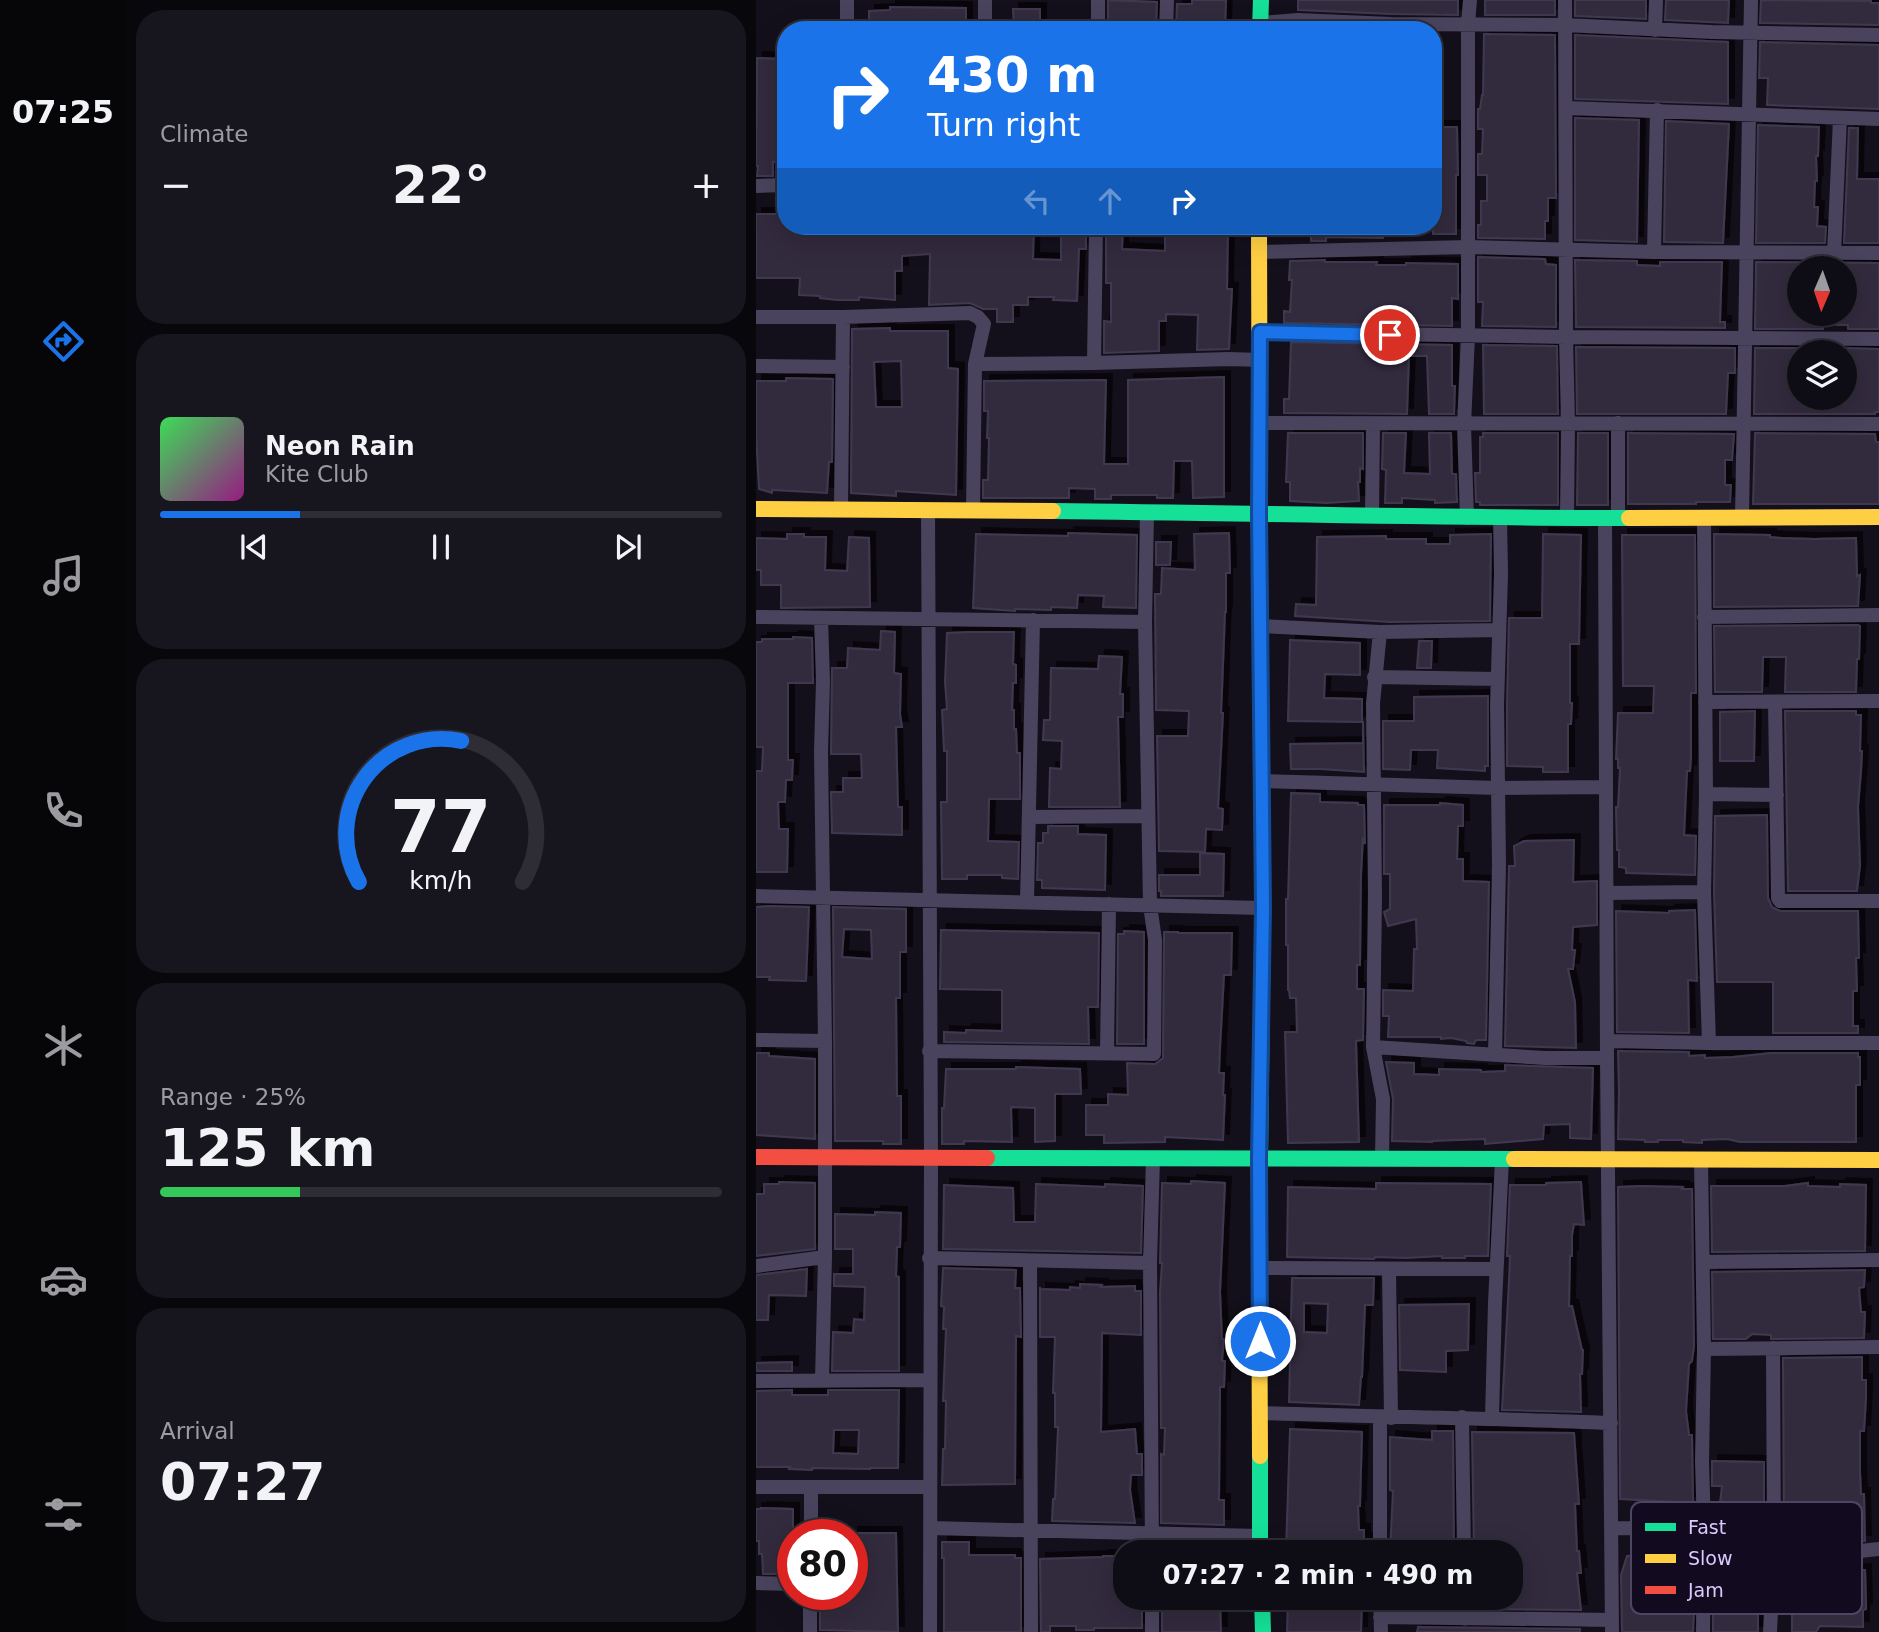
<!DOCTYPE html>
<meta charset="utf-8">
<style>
:root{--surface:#0e0c14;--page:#17151d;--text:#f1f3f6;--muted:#9b9ba0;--line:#2e2c34;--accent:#1a73e8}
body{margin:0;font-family:"DejaVu Sans",sans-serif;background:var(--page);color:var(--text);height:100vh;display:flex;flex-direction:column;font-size:26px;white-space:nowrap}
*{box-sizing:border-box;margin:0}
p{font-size:23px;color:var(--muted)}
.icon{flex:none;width:38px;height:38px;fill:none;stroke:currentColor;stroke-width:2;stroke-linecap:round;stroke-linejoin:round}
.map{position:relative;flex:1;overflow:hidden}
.details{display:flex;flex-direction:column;gap:10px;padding:10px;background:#08070b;width:630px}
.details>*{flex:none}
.hud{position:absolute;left:21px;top:21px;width:665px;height:214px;border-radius:28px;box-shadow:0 7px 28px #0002,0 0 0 2px var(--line);background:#1a73e8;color:#fff;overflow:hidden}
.needle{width:46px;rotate:182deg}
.fabs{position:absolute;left:1031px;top:256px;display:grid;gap:14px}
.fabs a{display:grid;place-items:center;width:70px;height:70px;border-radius:50%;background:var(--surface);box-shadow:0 7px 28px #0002,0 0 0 2px var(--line);font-size:35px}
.speed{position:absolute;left:21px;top:1519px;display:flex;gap:14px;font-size:35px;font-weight:700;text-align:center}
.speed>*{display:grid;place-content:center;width:91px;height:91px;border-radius:50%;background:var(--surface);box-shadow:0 7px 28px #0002,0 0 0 2px var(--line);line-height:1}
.speed .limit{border:10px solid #d22;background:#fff;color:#111}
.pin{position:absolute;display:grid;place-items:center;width:60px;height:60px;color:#fff;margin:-30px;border:4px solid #fff;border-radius:50%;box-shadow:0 2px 7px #0007}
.me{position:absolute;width:77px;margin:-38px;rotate:0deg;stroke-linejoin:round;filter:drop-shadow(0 0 5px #0008)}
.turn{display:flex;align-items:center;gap:24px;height:147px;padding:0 35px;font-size:32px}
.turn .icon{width:91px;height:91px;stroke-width:2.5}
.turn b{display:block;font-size:49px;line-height:60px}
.lanes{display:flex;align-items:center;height:66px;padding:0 35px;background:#0003;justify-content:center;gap:35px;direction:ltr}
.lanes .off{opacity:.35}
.big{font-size:52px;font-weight:600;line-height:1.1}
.details .tile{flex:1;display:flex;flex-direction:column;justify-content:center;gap:10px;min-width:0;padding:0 24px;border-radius:28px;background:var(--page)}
.details .dial{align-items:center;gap:0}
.dial svg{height:182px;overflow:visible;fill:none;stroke:var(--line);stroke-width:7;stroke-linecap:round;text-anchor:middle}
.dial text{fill:var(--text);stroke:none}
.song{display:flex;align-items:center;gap:21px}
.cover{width:84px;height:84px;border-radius:10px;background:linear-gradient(135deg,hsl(130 70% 55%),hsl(310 70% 35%))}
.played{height:7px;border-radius:4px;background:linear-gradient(90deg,var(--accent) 25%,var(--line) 25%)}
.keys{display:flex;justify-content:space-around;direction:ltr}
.heat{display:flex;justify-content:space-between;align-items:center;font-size:38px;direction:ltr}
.charge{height:10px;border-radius:5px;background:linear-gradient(90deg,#34c759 25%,var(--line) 0)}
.trip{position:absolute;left:357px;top:1540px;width:410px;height:70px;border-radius:28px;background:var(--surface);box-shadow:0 7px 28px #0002,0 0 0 2px var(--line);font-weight:600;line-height:70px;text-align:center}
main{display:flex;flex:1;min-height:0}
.dock{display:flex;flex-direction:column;width:126px;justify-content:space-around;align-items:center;background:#060508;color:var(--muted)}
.dock .icon{width:49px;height:49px}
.dock .current{color:var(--accent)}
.dock b{font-size:32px;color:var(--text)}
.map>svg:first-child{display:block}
.building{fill:#332c3e;stroke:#413950;stroke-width:2;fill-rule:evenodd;filter:url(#shadow)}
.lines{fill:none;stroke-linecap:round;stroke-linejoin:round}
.street{stroke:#49435d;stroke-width:14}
.fast{stroke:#16e098;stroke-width:16}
.slow{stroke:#ffcf43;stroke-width:16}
.jam{stroke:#f24e42;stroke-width:16}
.route-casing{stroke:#114b97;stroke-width:18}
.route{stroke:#1a73e8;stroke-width:12}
.key{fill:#120b20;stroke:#4e4463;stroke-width:2}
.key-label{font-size:19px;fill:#dacaff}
</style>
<main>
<nav class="dock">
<b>07:25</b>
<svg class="icon current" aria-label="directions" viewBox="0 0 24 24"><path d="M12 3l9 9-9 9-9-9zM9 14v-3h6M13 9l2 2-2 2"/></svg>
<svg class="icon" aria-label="music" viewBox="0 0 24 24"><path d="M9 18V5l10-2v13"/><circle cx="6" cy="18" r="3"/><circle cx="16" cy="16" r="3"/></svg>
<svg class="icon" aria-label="phone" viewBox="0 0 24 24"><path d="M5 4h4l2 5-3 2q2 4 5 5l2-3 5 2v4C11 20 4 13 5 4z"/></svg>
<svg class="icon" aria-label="climate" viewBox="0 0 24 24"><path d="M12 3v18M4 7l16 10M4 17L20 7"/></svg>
<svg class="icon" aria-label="car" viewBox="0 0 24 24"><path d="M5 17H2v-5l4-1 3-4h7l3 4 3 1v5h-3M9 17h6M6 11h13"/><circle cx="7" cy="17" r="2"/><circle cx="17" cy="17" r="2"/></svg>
<svg class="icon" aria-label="filters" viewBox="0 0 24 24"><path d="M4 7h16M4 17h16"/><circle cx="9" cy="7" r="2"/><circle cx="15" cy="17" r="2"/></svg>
</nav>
<section class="details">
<div class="tile"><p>Climate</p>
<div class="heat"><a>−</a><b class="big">22°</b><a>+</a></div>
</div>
<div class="tile">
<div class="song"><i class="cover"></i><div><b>Neon Rain</b><p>Kite Club</p></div></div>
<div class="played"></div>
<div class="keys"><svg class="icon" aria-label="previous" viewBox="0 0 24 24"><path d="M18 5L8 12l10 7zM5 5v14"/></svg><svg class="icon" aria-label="pause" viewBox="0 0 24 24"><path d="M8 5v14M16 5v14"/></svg><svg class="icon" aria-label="next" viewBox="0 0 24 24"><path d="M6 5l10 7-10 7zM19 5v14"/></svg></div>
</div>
<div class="tile dial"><svg viewBox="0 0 100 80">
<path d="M14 69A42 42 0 1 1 86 69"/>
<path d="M14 69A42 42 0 0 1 59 7" stroke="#1a73e8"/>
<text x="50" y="56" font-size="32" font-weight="700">77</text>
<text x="50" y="72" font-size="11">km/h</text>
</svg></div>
<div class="tile"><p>Range · 25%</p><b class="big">125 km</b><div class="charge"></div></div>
<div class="tile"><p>Arrival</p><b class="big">07:27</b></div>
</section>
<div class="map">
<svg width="1123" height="1632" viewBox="0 0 1123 1632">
<defs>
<filter id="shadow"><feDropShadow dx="6" dy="-6" stdDeviation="0" flood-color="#0009"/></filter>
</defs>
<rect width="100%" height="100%" fill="#13101b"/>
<!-- building -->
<path class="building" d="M352,0L401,2L400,30H352Z
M436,0H470L469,30H420L421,4H436Z
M542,0H702V15L635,14L542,10Z
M729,0H799V15H729Z
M819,0H890V19L819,16Z
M910,0H973L972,23L909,20Z
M1005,0L1115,1V3H1123V25L1004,23Z
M134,7L210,8V30H113V11L134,10Z
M257,9H284V30H258Z
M728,34L799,35L800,198H792V221H789V239L722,238V225H725V201H731V175H722V154H726L727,129H722V109H724L726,95H727Z
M819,35L972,42V104L819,99Z
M1004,42L1123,45V109L1011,105L1012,78H1003Z
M1,58L30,59V96H26V121H30V162H17V176H1L2,166H0Z
M819,118L883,120L881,242L819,240Z
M910,121L973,124L967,243L908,242Z
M1002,125L1063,127L1062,156H1060L1061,181H1059L1058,207H1062L1061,226L1070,227L1069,243H1000Z
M677,127H701L702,175H700V234H677Z
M1093,128H1102L1101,179H1123V243H1088Z
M0,214H30V226H278L277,259L305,260V226H330V249H323L321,301L297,300L298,297H272V305H257V322H241V309H227L214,303L173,305L174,254L146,256V271H139V300L103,297V300H81L64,298V296L43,295L44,278H0Z
M350,226H367L366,249L409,251V226H472L471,289H476L473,349L441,350L442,315L410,314V321H403V351L348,353V321L355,322V283H350Z
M548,226H628L627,238L570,237V241H555V236H548Z
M722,257L789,259L790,264L800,265V327L726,326L727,302H722Z
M569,260V262H621L620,265H650V263L702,264V299L696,298V326L528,323V311L534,312L536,280H533L534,261Z
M819,260L881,261V265L904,266V262H966L964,322H969V328L820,327Z
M1000,262L1123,263V329H1092V325H1067V329H999ZM1038,268H1088V313H1043V305H1036Z
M134,328V331H192V368L202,369L200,495L140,491V496L95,493L96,329ZM145,361L146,407H120L118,362Z
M535,342L696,345V386H699L698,414H673L671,356H653L651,414L528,413V399H533Z
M727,345L801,346L802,414H728Z
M820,347L979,348V373H972L970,414H821Z
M999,348H1067V352H1043V397H1088V353H1092V348L1123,349V412H1119V414H998Z
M468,377V497L437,498L436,461H418L417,498H401V495H355V499H339V489L313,488V498H227V480H232L233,438H231L232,411H228V381L350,380L348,464H372V380Z
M30,378L77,379L76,462H73L71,493L16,490V493L3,489L0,433V381H30Z
M532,433H607V469L604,468V482H602L603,501L570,503L534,501V482H530Z
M627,433H650L648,473L674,474L673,433H695L696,474H700L701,502L679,503V500L646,498V503H629L630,470L626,469Z
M727,433H802V505H724V502H720L719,473H724V437H727Z
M822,433H852V505H821Z
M872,433L978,434L976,460H969V485H975L974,502H940V504H872Z
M999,433L1119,434L1120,442H1123V504H997Z
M312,533L381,535L380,608L347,607L348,596L322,595L321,608L295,607V610L259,609V611L217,608L220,534L312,536Z
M473,533L474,573H470V612H469L466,690L465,713H467L462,808L467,809L466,830L450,829L449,852L403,851L401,736H432L433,711L400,710L399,594H405L406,568L439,570L438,534Z
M31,534H48V537H70L69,570L91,571L93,537L113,538L114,607L25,608V585H5V570H0V538L31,539Z
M735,534L734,621L633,622L539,616L540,604L560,605L561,537L630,536V539H670V544H694V535Z
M787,534L825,535L823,644H814V703H816L815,724H812V772H787V767L751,766V705L753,618H786Z
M958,534L1014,535V537L1025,538L1058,539L1100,538L1101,576L1104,575L1102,606L958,607Z
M866,535H939L940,693H935V758L934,771H931L928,835L940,836L939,875L870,873V868L863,867V850H861L860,809V807H862L864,768H862V759H860L862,713H897L898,686H867Z
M400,542H415L414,565H400Z
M1102,625L1104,626L1103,659H1101L1100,692H1029L1030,657H1007L1006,692H959L958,626Z
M125,631L139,632L138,673L145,674L144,714L146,727H140L142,807H146V835L76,833L75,792H87V778H106L105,754H75L76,668H91L92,648L124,650Z
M212,632H258L257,664L260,665V683H257L256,710H258V729H260L261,753H264V799H233L232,841L263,842L262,879L246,878V875H211V879H186L185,802H191V751H188L186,710L191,709L189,682L191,633Z
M37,637L56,638L57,683H32V760H37L36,780H30L29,802H22L23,829H32L31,872H0V771H6L7,747H0V642H6V639H37Z
M534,640L604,643V675L569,674L568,698L606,699V722L532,721Z
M663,641H676L675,668H661Z
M343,656L366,657L364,694H367V717H362L364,807H293L294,768L305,769L306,741L287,740L288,720H294L295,668L342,669Z
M732,696V766H729V771L681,768L682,750H655L654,770L627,769V721H658V697Z
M999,711L998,761H964V712Z
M1029,711H1100V715H1105L1104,751H1106L1105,771L1102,807L1104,865L1101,891H1032Z
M607,721L608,772L564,769H535L534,744L607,743Z
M535,793L564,794V802L602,803V805H608L609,844L607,837L605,874L604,965H601V989H608L607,1040L600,1041L603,1142L532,1143L529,1032H541L540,998H534L533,990H532V945H530V899H532Z
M684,803L707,805V826H702L701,859H707V881L733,882L730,1040H720L718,1044L711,1043L710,1041L695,1038L685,1039V1037H632L633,1016H627V990L657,991L658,949H661L660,919L632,926L628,912L634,909V874H628V805H684Z
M1011,815L1012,898L1016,907L1024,911H1102L1103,958H1100L1101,991H1097V1026H1102V1033H1017V982H961L958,892L959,816Z
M292,826H322V834L350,835L349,890L286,888V880H281L282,843H287V833H292Z
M818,840L817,882L841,881V925L817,927L816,950H819L817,969H812L819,1002L820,1048L749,1046L753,866H759L758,846L768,841Z
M444,853L468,854L467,896H405V891H403V875H444Z
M13,906L53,907L50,981L13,980L14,977H0V907Z
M77,907L150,909V952H144V998H140L141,1096H145V1144H127V1141H79ZM88,929L115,930L116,959L86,957Z
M939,910L941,981L932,980L933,1033L861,1032L860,911L913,913V911Z
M185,930L343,933L342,1007H332L333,1044L188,1042V1032L210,1033V1030L246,1031V990L184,989Z
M368,931L388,932V1044H361L362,934H368Z
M408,932H422V933H476L475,975H468L464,1048L463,1073H468L467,1095H469L467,1140L409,1137V1142L348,1143V1135H330V1105H352V1094L372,1095L371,1063L399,1064L407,1058Z
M862,1051L933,1052V1056L949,1055V1058L977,1057L1015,1053H1102V1057H1104V1085H1100V1142H984L971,1139L946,1140V1143L927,1142V1140H902V1142H889V1140L862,1139L863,1092Z
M0,1053H13V1056L59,1059V1139L0,1135Z
M630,1062L658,1063V1074L683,1075V1069L725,1070V1072L749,1071V1065L837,1068L835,1139L814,1138V1124L788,1125L787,1139L729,1144V1139L676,1141V1142L636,1141L637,1099Z
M260,1067L324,1069L325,1094H299V1141L279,1142V1108L255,1107L256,1142L208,1141V1144H186V1108H188L190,1069H260Z
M435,1181L469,1183L464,1292L466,1339H468L466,1361H469L468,1387H464L463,1500H468V1525L405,1523V1454L408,1455L409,1428H405L404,1292L406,1263H404L406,1183L435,1184Z
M23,1182L59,1183V1249L0,1256V1194H8V1184H23Z
M825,1182L828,1225L818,1224L816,1235V1256H814L813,1306H816L826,1350H827L826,1374H824L825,1412L746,1410L753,1281L754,1256H751L754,1185H790V1183Z
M620,1183L735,1184L732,1256H709V1258H686V1256L650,1258L619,1257L618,1259L531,1257L532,1187L620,1189Z
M1052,1183V1186L1084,1187V1184L1110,1185L1109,1251L956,1252L955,1186H1029Z
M280,1184L349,1187V1184L387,1186L385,1253L187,1249L188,1185L257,1188L258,1222H279Z
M886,1186L927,1187L926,1189H936L938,1346L936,1361L933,1364L930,1411L933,1435H936L937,1503L864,1499L862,1187Z
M119,1212L145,1213L144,1247H141L140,1276L143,1277V1371H76L77,1332L97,1333L98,1319L108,1320L109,1287L78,1286V1274H97V1249H79V1214L119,1215Z
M187,1268L260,1270L259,1288H264L265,1337L260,1336L259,1484L186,1485L187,1449H189L190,1401H187L190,1329H187L188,1307L185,1306Z
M51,1269L50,1296L13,1295L12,1320H0V1275Z
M1109,1270L1108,1287L1103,1288L1105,1312H1109L1108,1338L1015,1339V1335L996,1334L990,1339H957L956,1272Z
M536,1278H618L617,1305H609L606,1377H605L603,1405L533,1402ZM548,1303L572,1304L571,1333L548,1332Z
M324,1284L346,1285L345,1287L379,1286V1291H385V1335L346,1333L345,1432L379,1429L381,1454H386V1475H375L374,1490L379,1523L296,1521L297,1499H299L302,1427H299V1393H297L299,1337H284V1287V1289L314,1290V1287L324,1288Z
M713,1304L712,1350L690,1351V1372L644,1370L643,1305Z
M1106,1357V1380H1110V1398L1108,1431H1104V1472L1105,1494H1108L1109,1541H1028L1027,1358Z
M36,1362V1371H0V1363Z
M36,1390V1395H72V1390H143L142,1468H114V1469L56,1468V1470L33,1469L34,1467H0V1391ZM78,1430H103L102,1454L77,1453Z
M534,1429L606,1432L604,1506H602L603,1530H608V1539H614V1552L530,1551Z
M676,1431H697L698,1552H634L637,1491L634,1490V1437L676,1440Z
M716,1432L818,1433L823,1504H819L821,1551H823L825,1573H821L825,1610L719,1609V1598H754V1552H718Z
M956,1461L1008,1462V1549L1005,1610H1002V1632H957V1600L992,1580L957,1582V1511H963L966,1486H956Z
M5,1508L37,1509V1574H7L6,1554H3V1541H0V1509H5Z
M96,1533H140L142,1632L64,1630V1594H96Z
M186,1542H213V1555H259V1558H265V1632H188V1558H186Z
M938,1551V1583H931L933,1614L938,1611L937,1632H866L865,1575L871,1556Z
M347,1556H369V1598H386V1628H338V1630H320V1626H294V1632H285L284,1559L347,1557Z
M1027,1568L1109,1570L1110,1602V1609L1107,1610V1627L1064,1626L1060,1632H1036V1611H1033V1609H1025Z
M406,1598H464L465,1632H406Z
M532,1598L606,1600L605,1632H531Z
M665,1598H699V1608H664Z
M662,1627L824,1629V1632H661Z"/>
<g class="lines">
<!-- street -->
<path class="street" d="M91,0V30
M809,0L810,337L812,424L811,517
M504,23L542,20L635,24L808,25L956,32L1123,35
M229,30V0
M342,30V0
M410,30L411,0
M899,30L900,0
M810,108L1123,119
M0,186L30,185
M502,252L712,247L898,252L1123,253
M898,252L901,110
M1078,253L1084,118
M0,317H87L214,313L222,317L228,324L219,364L217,511
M504,332L810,337L1123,339
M338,363L340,226
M219,364L338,363L473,359L504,360
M0,366L87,367
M504,423L1123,424
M862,423V517
M85,510L87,317
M172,510L175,1157L174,1632
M616,516L617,424
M849,517L851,1058L856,1632
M948,517L950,794L948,892L953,1043
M986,517L995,0
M711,518L708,425L712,336V24L714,0
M0,617L389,622
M948,617L1123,615
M65,618L67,682L65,751L69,1041V1257L66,1380
M505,626L624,632L743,630
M624,632L617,703L619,896L617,1047L627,1099L626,1159
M618,677L742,679
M949,702L1123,701
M1019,702L1022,898L1024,901H1123
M505,781L742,788L850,787
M950,794L1021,795
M274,817L392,816
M851,893L948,892
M0,896L507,908
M271,902L277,620
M0,1040L69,1041
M851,1041L953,1043H1123
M617,1047L789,1058H851
M173,1051L398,1054L399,940L394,905L389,622L391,512
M351,1053L353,904
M739,1055L743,865L741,705L745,574L744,517
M945,1160L948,1349L946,1461L948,1529L947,1632
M173,1258L394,1263
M274,1261L275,1632
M947,1262L1123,1260
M0,1266L69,1257
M504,1268L740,1269
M633,1269L635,1418
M948,1349L1123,1347
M0,1381L174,1380
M504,1413C621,1417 738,1418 855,1423
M624,1417V1552
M706,1417L708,1552
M736,1418L739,1303L746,1159
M0,1487H174
M174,1528L504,1536
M856,1528L948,1529
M55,1535V1488
M1018,1551H1104L1123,1549
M396,1552L394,1263L397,1158
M0,1583L37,1584
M624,1598L625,1632
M709,1598V1619
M624,1617L856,1620
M54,1632V1594
M396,1632V1598
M1014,1632L1018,1549L1017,1348"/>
<!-- fast -->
<path class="fast" d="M504,30L505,0
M297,511C489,513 681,518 873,518
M231,1158L758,1159
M503,1243L507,908L505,743
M504,1456V1552
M506,1598L507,1632"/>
<!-- slow -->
<path class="slow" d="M503,226L504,569
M0,509L297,511
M873,518L1123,517
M758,1159L1123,1160
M503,1243L504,1456"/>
<!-- jam -->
<path class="jam" d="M504,569L505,743
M0,1157L231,1158"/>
</g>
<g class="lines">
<!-- route casing -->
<g class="route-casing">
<path id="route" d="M504,1341L503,1158L507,908L503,513L504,332L634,335"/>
</g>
<!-- route -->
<use href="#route" class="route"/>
</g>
<!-- legend -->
<rect x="875" y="1502" width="231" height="112" rx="10" class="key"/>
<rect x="889" y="1523" width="31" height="8" fill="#16e098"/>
<rect x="889" y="1554" width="31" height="9" fill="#ffcf43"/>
<rect x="889" y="1586" width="31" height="8" fill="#f24e42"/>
<g class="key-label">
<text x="932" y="1534">Fast</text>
<text x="932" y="1565">Slow</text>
<text x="932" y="1597">Jam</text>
</g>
</svg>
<div class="fabs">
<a><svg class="needle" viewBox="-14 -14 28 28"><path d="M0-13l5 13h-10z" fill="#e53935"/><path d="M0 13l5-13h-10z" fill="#9b9ba0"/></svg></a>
<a><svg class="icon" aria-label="layers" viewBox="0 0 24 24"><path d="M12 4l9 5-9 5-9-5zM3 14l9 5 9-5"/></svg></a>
</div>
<div class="speed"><div class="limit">80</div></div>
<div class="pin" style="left:634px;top:335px;background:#d93025"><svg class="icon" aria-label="arrive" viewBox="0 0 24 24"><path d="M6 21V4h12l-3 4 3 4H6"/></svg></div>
<svg class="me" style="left:504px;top:1341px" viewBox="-20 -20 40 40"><circle r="17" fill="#1a73e8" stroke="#fff" stroke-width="3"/><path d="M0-11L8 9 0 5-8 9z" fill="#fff"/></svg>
<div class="trip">07:27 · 2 min · 490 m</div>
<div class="hud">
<div class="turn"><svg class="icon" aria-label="right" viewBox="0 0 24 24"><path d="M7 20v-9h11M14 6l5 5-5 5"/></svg><div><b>430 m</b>Turn right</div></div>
<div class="lanes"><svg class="icon off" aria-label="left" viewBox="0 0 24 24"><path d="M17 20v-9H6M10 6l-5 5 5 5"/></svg><svg class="icon off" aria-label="ahead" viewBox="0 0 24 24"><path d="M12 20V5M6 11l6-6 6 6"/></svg><svg class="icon" aria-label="right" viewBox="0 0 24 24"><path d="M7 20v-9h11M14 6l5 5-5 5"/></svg></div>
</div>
</div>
</main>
